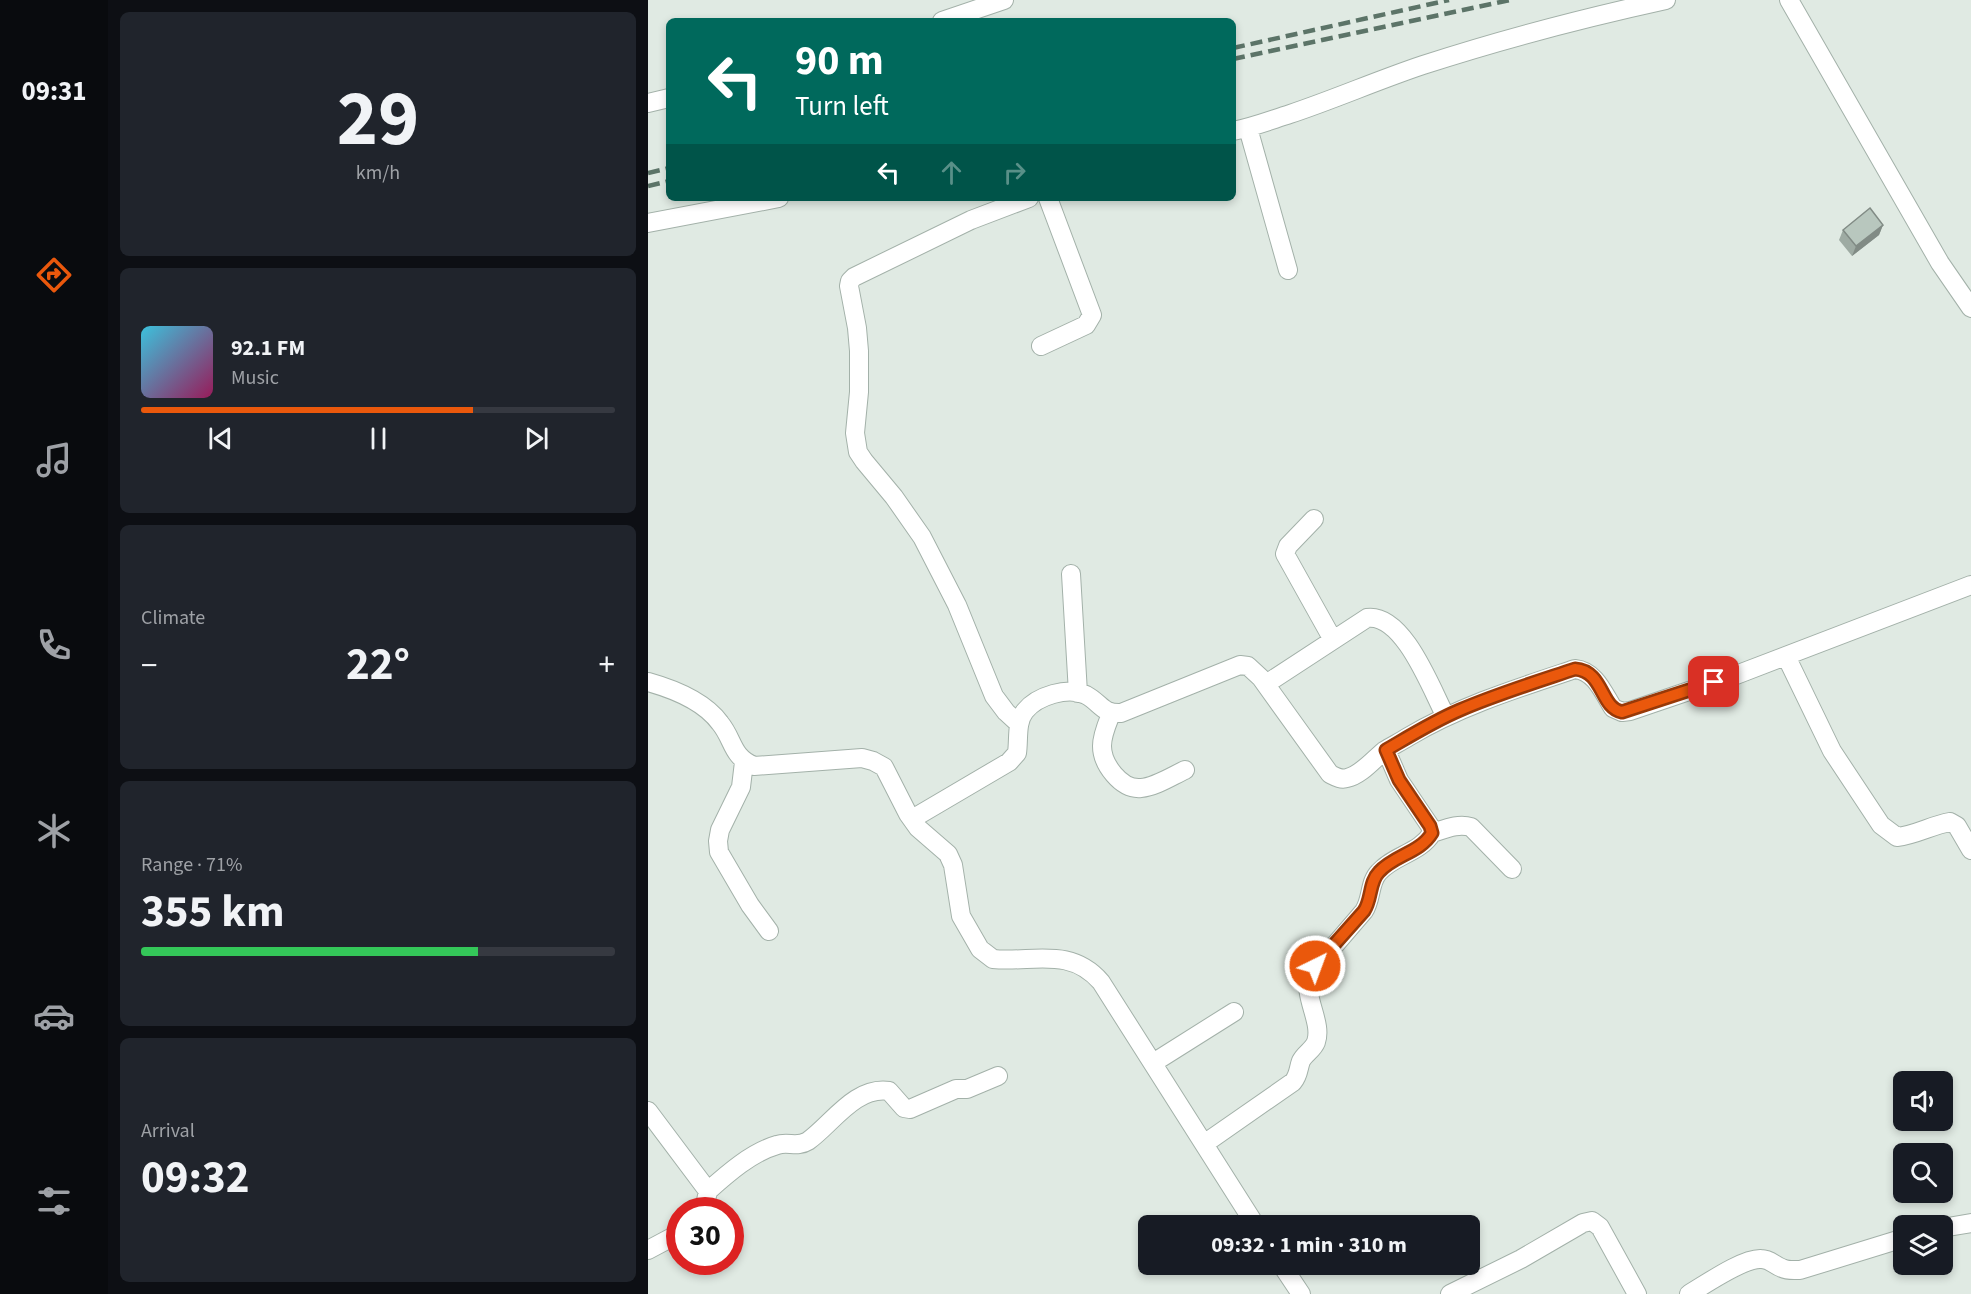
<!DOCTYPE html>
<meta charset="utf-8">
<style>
:root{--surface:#171b24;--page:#20242c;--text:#f1f3f6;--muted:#9ea1a6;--line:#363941;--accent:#ea580c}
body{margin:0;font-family:"Source Sans 3",sans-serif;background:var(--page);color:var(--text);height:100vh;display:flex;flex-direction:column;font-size:22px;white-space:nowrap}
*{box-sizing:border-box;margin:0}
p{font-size:20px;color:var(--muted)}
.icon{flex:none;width:33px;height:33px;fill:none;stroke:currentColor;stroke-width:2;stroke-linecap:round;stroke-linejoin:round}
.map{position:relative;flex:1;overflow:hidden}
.details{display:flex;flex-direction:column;gap:12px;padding:12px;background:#0d0f14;width:540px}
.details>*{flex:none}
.top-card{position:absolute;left:18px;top:18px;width:570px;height:183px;border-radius:9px;box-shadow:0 3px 9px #0003;background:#00695c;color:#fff;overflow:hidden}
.controls{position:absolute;left:1245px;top:1071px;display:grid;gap:12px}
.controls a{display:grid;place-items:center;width:60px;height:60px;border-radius:9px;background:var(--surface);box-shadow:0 3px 9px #0003;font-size:30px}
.speed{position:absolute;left:18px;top:1197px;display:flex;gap:12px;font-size:30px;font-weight:700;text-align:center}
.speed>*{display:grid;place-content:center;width:78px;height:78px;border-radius:50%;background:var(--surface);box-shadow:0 3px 9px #0003;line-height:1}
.speed .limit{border:9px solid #d22;background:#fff;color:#111}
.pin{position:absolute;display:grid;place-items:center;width:51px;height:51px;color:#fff;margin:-26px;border-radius:12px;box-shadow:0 3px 9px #0006}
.me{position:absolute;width:66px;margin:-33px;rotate:42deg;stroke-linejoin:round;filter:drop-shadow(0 0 4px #0008)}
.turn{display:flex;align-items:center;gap:21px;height:126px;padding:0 30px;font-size:27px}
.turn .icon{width:78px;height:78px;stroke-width:2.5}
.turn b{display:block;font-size:42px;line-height:51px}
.lanes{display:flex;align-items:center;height:57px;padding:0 30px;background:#0003;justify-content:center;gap:30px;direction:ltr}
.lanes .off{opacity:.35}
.big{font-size:45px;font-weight:700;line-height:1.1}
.details .tile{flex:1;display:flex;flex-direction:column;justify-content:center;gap:9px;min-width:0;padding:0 21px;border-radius:9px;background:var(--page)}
.details .dial{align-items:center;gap:0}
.dial b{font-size:78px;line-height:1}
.song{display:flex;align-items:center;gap:18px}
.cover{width:72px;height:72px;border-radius:9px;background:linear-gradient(135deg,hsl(190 70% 55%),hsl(330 70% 35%))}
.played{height:6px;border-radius:3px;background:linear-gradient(90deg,var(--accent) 70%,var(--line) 70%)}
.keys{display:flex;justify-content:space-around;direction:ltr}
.heat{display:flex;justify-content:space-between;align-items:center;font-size:33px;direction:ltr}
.charge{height:9px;border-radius:4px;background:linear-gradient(90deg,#34c759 71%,var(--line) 0)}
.trip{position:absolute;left:490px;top:1215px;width:342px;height:60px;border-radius:9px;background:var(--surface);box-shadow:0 3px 9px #0003;font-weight:700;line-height:60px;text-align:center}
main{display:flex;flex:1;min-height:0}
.menu{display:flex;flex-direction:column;width:108px;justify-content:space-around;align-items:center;background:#090b0e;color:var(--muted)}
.menu .icon{width:42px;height:42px}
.menu .current{color:var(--accent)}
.menu b{font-size:27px;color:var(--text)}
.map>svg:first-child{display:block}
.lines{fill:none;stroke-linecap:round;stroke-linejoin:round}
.minor-casing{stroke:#a3b1a9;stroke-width:20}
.minor{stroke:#fff;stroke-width:18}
.rail{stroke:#5c7468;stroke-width:4.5;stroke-dasharray:12 6;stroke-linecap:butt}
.wall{fill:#9eaba3}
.shaded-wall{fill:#818b85}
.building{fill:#b8c7be;stroke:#818b85;stroke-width:1.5}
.route-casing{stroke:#983908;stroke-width:15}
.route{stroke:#ea580c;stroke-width:10}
</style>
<main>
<nav class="menu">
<b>09:31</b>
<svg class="icon current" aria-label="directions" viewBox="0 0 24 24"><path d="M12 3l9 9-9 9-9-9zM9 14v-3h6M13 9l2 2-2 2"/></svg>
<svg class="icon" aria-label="music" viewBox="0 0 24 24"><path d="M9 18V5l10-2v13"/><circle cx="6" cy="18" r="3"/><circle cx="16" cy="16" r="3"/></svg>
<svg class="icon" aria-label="phone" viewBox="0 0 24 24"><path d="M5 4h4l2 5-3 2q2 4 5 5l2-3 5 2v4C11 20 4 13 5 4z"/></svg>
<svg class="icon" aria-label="climate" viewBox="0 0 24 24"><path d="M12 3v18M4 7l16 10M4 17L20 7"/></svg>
<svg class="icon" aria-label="car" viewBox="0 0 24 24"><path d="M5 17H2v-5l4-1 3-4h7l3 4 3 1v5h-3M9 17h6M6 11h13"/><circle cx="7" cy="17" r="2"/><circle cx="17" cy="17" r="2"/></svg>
<svg class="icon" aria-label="filters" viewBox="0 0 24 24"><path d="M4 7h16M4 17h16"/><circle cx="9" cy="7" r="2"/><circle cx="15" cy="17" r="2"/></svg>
</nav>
<section class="details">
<div class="tile dial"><b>29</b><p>km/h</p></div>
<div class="tile">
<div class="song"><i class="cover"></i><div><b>92.1 FM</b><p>Music</p></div></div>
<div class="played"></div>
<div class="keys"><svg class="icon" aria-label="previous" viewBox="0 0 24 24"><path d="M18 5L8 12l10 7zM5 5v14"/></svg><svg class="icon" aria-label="pause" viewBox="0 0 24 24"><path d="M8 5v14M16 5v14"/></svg><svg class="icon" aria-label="next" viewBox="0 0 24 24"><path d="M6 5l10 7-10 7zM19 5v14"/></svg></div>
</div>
<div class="tile"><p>Climate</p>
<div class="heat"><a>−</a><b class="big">22°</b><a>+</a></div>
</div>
<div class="tile"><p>Range · 71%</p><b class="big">355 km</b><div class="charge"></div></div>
<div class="tile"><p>Arrival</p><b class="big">09:32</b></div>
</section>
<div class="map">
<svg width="1323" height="1294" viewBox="0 0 1323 1294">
<rect width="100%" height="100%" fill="#e0eae3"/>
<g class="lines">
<!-- minor casing -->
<g class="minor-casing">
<path id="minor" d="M1141,0L1292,263L1323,308
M294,21L356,0
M0,103L21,98
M600,128L640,270
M585,131C605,127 623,120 642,114C687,99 730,80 775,65C855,39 936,18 1018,0
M0,223L131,198
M393,346L438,325L444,315L400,198
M666,519L640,546L637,554L685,640
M423,574L430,693
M1138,656L1184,751L1233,825L1249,837C1268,835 1284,825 1302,822L1309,826L1323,850
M0,682C25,689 56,701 72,723C86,740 83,756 106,766L214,758L225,761L236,767L260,814L270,828L300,854L305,865L313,916L332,949L345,959C384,963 422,946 453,982L608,1226
M618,684L719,618C756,613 784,691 798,717
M463,714C459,724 454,735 454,746C454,764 473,790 493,788C507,787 524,776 537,770
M371,724L358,712L346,696L309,605L274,537L246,497L216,461L210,452L207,433L211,392V351L209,328L201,286L202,281L206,277L323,220L381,198
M96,762L93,787L72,830L70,841L71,852L102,905L121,931
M264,819L361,762L369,753C371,739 368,722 377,711C389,696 420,686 438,695C453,703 454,714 473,713L592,665L600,666L613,678L682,774C688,777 693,780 699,778C713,775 725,760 736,751C744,746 752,742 760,737C812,706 870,688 927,669C947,671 955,692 965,708L974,712L982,711L1088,675L1323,585
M784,833C797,829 810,823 823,827L864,869
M505,1063L586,1012
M0,1111L60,1191
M556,1144L645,1082C651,1075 650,1069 653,1061C657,1053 665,1050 668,1042C675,1022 654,996 662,974L716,911C724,899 721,882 731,872C746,855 772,853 784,833L782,826L751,780L738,750
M56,1210L60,1191C79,1174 104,1152 129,1145C140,1141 149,1148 160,1141C184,1124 207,1086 241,1091L256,1108L262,1109L308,1089H319L350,1076
M1294,1228L1323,1223
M0,1250L32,1233
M633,1264L653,1294
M802,1294L873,1259L935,1223L944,1221L952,1227L989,1294
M1041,1294C1058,1284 1095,1258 1113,1259C1122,1259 1126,1265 1134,1268C1140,1271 1146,1270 1152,1270L1256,1238"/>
</g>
<!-- minor -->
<use href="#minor" class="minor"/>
<!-- rail -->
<path class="rail" d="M585,48L801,0
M585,59L862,0
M0,173L21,168
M0,186L21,181"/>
</g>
<!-- wall -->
<path class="wall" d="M1235,225L1231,235L1204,256L1191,240L1195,230Z"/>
<!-- shaded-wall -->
<path class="shaded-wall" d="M1235,225L1231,235L1204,256L1208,246Z"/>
<!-- building -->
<path class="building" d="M1222,208L1235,225L1208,246L1195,230Z"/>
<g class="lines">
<!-- route casing -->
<g class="route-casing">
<path id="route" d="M667,966L716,911C724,899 721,882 731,872C746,855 772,853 784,833L782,826L751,780L738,750C762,736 786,721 812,710C849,694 888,682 927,669C956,671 952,708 974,712L1066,682"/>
</g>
<!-- route -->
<use href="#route" class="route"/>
</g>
</svg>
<div class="controls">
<a><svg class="icon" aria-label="sound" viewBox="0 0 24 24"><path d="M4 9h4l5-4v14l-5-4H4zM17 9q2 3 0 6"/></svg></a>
<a><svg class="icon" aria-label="search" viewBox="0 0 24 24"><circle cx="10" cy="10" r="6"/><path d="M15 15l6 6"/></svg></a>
<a><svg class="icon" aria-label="layers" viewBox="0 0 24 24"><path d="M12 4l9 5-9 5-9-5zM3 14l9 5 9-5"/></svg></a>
</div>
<div class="speed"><div class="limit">30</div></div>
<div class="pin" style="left:1066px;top:682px;background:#d93025"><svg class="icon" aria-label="arrive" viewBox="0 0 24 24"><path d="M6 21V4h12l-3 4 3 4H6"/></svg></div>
<svg class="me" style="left:667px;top:966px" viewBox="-20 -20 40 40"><circle r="17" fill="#ea580c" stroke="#fff" stroke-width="3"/><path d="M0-11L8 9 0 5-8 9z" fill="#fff"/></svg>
<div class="trip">09:32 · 1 min · 310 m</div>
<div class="top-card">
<div class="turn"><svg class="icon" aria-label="left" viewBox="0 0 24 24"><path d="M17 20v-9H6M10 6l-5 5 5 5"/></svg><div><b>90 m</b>Turn left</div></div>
<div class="lanes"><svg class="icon" aria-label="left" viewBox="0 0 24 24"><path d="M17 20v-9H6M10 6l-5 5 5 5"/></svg><svg class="icon off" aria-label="ahead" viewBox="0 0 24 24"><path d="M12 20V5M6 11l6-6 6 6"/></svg><svg class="icon off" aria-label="right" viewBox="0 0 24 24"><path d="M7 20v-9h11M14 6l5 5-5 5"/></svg></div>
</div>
</div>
</main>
